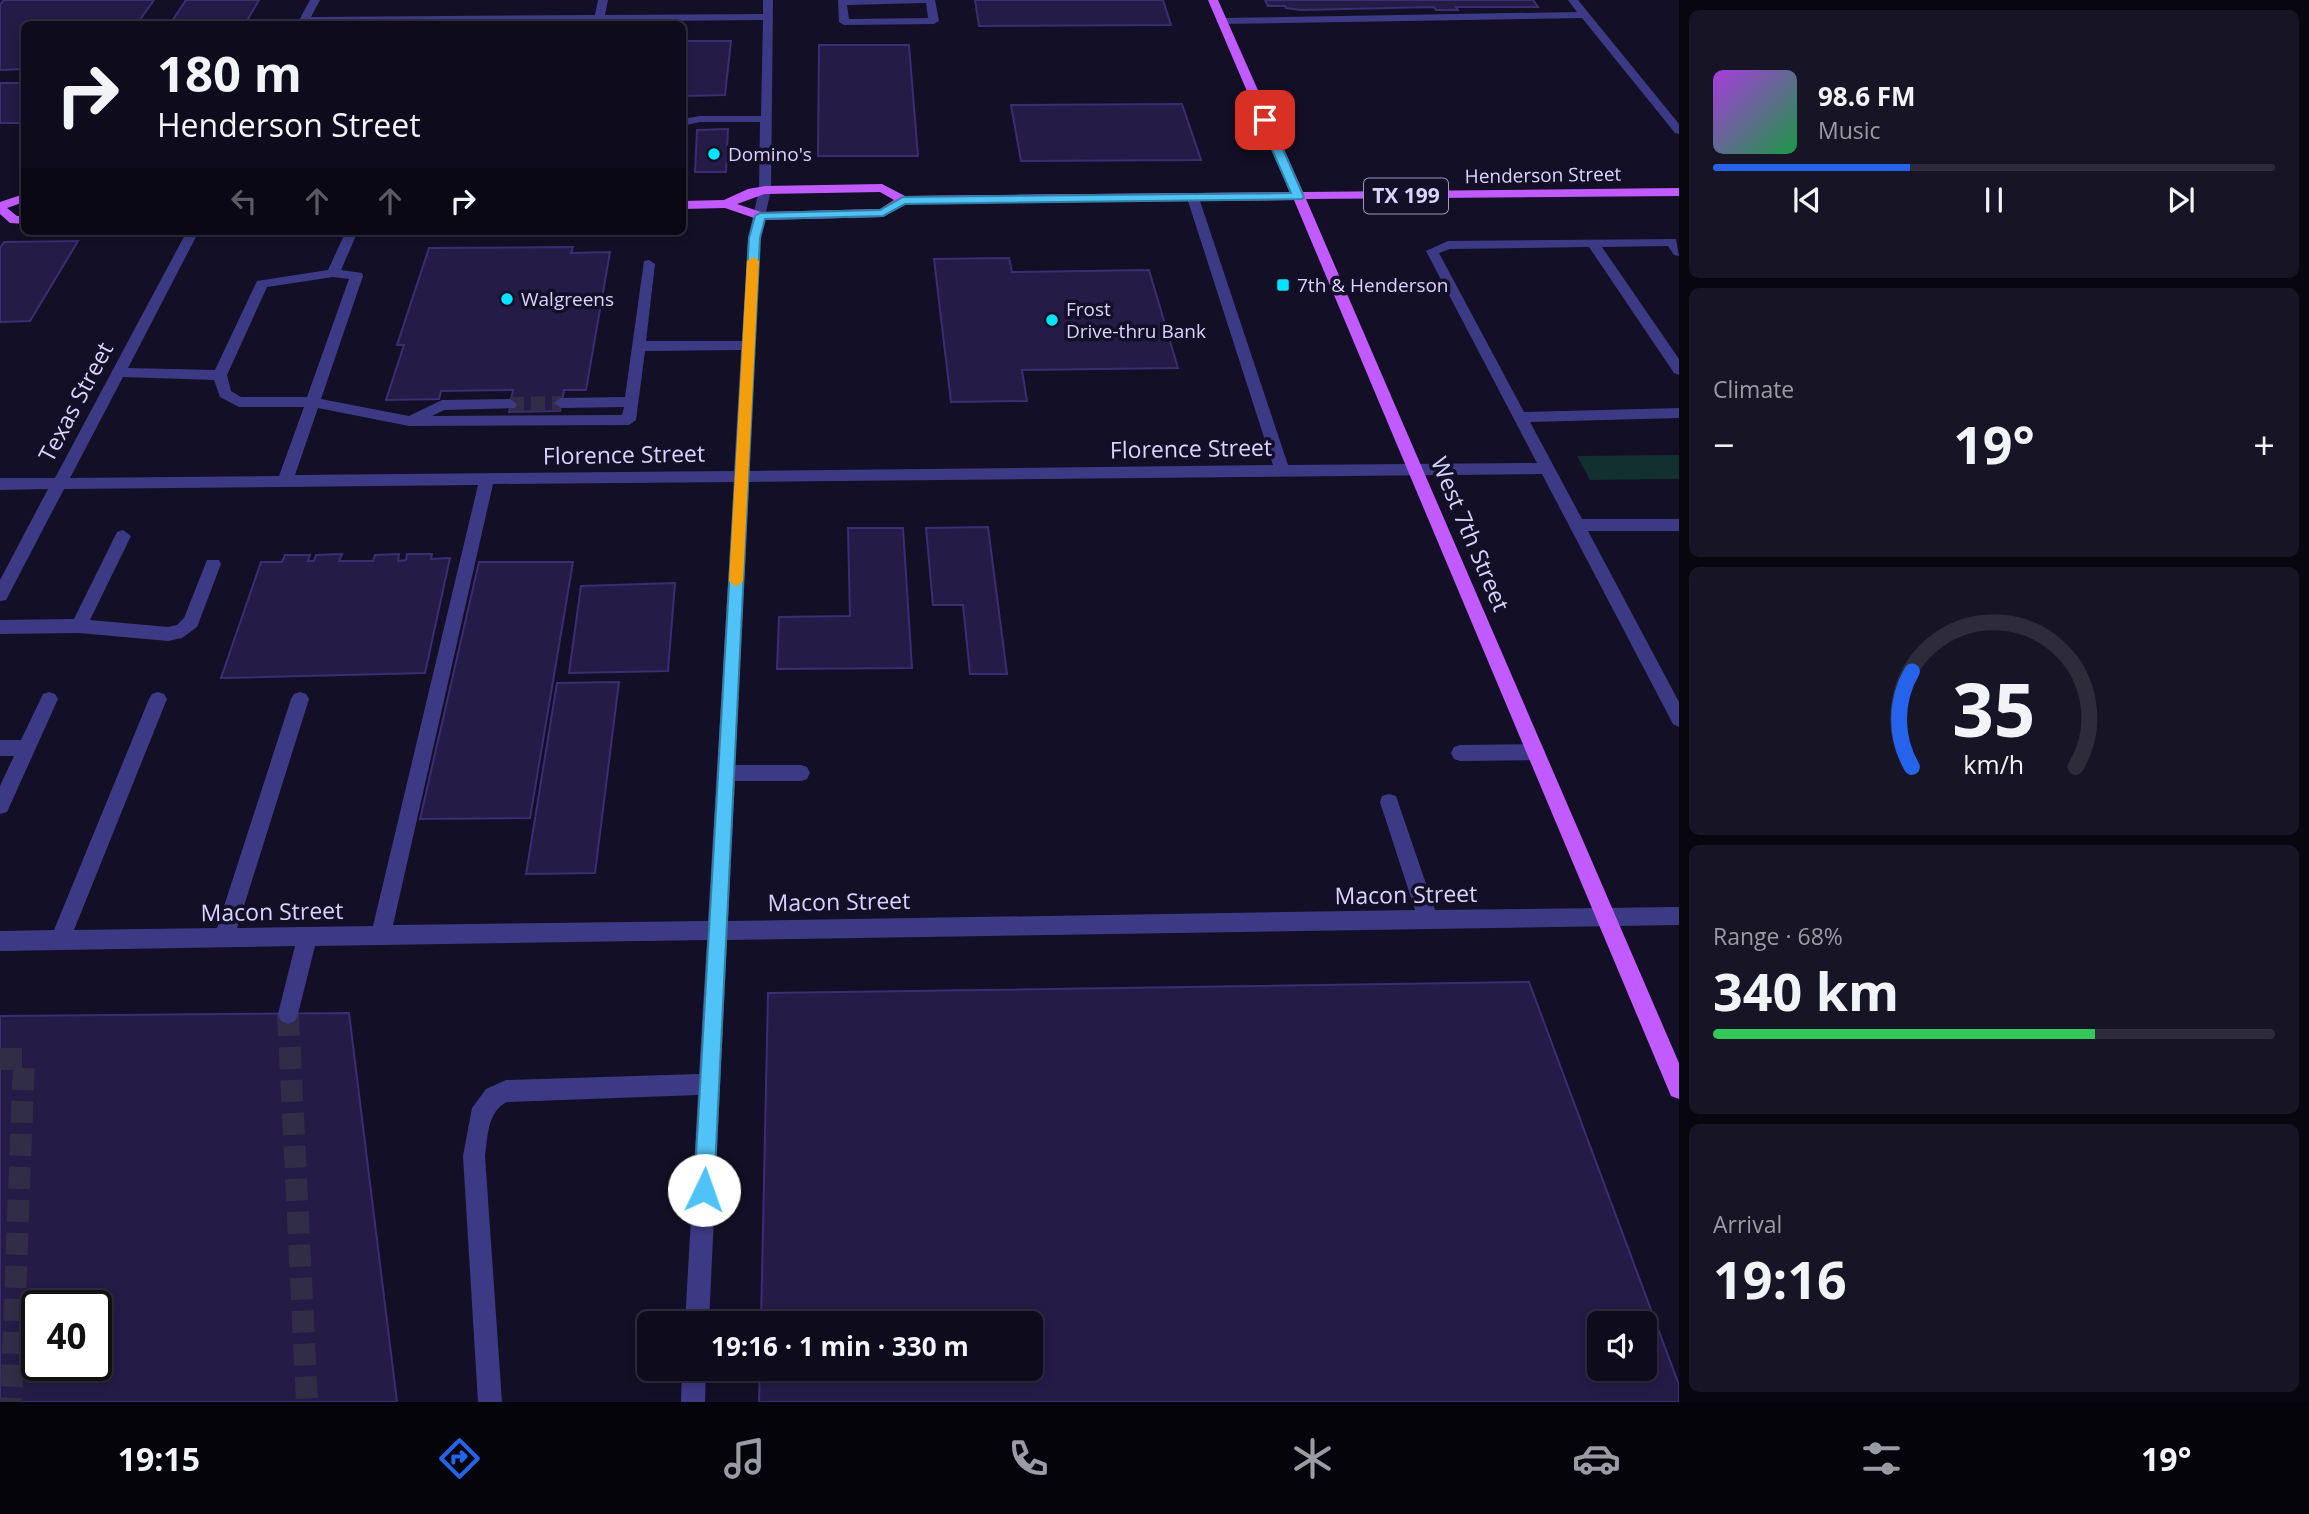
<!DOCTYPE html>
<meta charset="utf-8">
<style>
:root{--surface:#0e0b1c;--page:#171425;--text:#f1f3f6;--muted:#9b9ba3;--line:#2e2b3b;--accent:#2563eb}
body{margin:0;font-family:"Open Sans",sans-serif;background:var(--page);color:var(--text);height:100vh;display:flex;flex-direction:column;font-size:26px;white-space:nowrap}
*{box-sizing:border-box;margin:0}
p{font-size:23px;color:var(--muted)}
.icon{flex:none;width:38px;height:38px;fill:none;stroke:currentColor;stroke-width:2;stroke-linecap:round;stroke-linejoin:round}
.map{position:relative;flex:1;overflow:hidden}
.drawer{display:flex;flex-direction:column;gap:10px;padding:10px;background:#08060f;width:630px}
.drawer>*{flex:none}
.guide{position:absolute;left:21px;top:21px;width:665px;height:214px;border-radius:10px;box-shadow:0 4px 10px #0003,0 0 0 2px var(--line);background:#0e0b1c;color:var(--text);overflow:hidden}
.fabs{position:absolute;left:1587px;top:1311px;display:grid;gap:14px}
.fabs a{display:grid;place-items:center;width:70px;height:70px;border-radius:10px;background:var(--surface);box-shadow:0 4px 10px #0003,0 0 0 2px var(--line);font-size:35px}
.speed{position:absolute;left:21px;top:1290px;display:flex;gap:14px;font-size:35px;font-weight:700;text-align:center}
.speed>*{display:grid;place-content:center;width:91px;height:91px;border-radius:50%;background:var(--surface);box-shadow:0 4px 10px #0003,0 0 0 2px var(--line);line-height:1}
.speed .limit{border:4px solid #111;border-radius:10px;background:#fff;color:#111}
.pin{position:absolute;display:grid;place-items:center;width:60px;height:60px;color:#fff;margin:-30px;border-radius:14px;box-shadow:0 4px 10px #0006}
.me{position:absolute;width:77px;margin:-38px;rotate:3deg;stroke-linejoin:round;filter:drop-shadow(0 0 5px #0008)}
.turn{display:flex;align-items:center;gap:24px;height:147px;padding:0 21px;font-size:32px}
.turn .icon{width:91px;height:91px;stroke-width:2.5}
.turn b{display:block;font-size:49px;line-height:60px}
.lanes{display:flex;align-items:center;height:66px;padding:0 21px;background:#0003;justify-content:center;gap:35px;direction:ltr}
.lanes .off{opacity:.35}
.big{font-size:52px;font-weight:700;line-height:1.1}
.drawer .tile{flex:1;display:flex;flex-direction:column;justify-content:center;gap:10px;min-width:0;padding:0 24px;border-radius:10px;background:var(--page)}
.drawer .dial{align-items:center;gap:0}
.dial svg{height:182px;overflow:visible;fill:none;stroke:var(--line);stroke-width:7;stroke-linecap:round;text-anchor:middle}
.dial text{fill:var(--text);stroke:none}
.song{display:flex;align-items:center;gap:21px}
.cover{width:84px;height:84px;border-radius:10px;background:linear-gradient(135deg,hsl(280 70% 55%),hsl(140 70% 35%))}
.played{height:7px;border-radius:4px;background:linear-gradient(90deg,var(--accent) 35%,var(--line) 35%)}
.keys{display:flex;justify-content:space-around;direction:ltr}
.heat{display:flex;justify-content:space-between;align-items:center;font-size:38px;direction:ltr}
.charge{height:10px;border-radius:5px;background:linear-gradient(90deg,#34c759 68%,var(--line) 0)}
.trip{position:absolute;left:637px;top:1311px;width:406px;height:70px;border-radius:10px;background:var(--surface);box-shadow:0 4px 10px #0003,0 0 0 2px var(--line);font-weight:700;line-height:70px;text-align:center}
.menu{display:flex;height:112px;justify-content:space-around;align-items:center;background:#06040b;color:var(--muted)}
.menu .icon{width:49px;height:49px}
.menu .selected{color:var(--accent)}
.menu b{font-size:32px;color:var(--text)}
main{display:flex;flex:1;min-height:0}
.map>svg:first-child{display:block}
.green{fill:#12302f}
.building{fill:#241b47;stroke:#3b2d73;stroke-width:2;fill-rule:evenodd}
.lines{fill:none;stroke-linecap:round;stroke-linejoin:round}
.minor-tunnel-far1{stroke:#312d47;stroke-width:14;stroke-dasharray:14 7;stroke-linecap:butt}
.minor-tunnel{stroke:#312d47;stroke-width:22;stroke-dasharray:22 11;stroke-linecap:butt}
.minor{fill:#3d3a85;fill-rule:evenodd}
.major{fill:#c25bff;fill-rule:evenodd}
.route{fill:#4fc3f7;stroke:#337fa1;stroke-width:2}
.slow{fill:#f59e0b}
.poi-dot{fill:#00e5ff;stroke:#130f26;stroke-width:2.5}
.labels{text-anchor:middle;stroke-width:7;stroke-linejoin:round;paint-order:stroke}
.far-poi-label{font-size:19px;fill:#d9d4ff;stroke:#130f26;text-anchor:start}
.far-street-label{font-size:19px;fill:#d9d4ff;stroke:#130f26}
.shield{fill:#130f26;stroke:#9e99be;stroke-width:2}
.shield-label{font-size:21px;font-weight:bold;fill:#d9d4ff}
.street-label{font-size:23px;fill:#d9d4ff;stroke:#130f26}
</style>
<main>
<div class="map">
<svg width="1679" height="1402" viewBox="0 0 1679 1402">
<rect width="100%" height="100%" fill="#130f26"/>
<!-- green -->
<path class="green" d="M1679,455V479L1590,480L1577,456Z"/>
<!-- building -->
<path class="building" d="M4,0H154L137,24H24V69L0,70V5Z
M186,0H259L245,24H170Z
M975,0H1163L1171,25L979,26Z
M1265,0H1533L1538,7H1456L1458,10H1436L1434,7L1301,10L1286,8L1285,6H1268Z
M682,41H731L725,95L682,96Z
M819,45H909L918,156H818Z
M0,83H24V123H0Z
M1182,104L1201,160L1021,161L1011,105Z
M728,129L726,172H695L697,130Z
M78,241L30,321L0,322V248L4,242Z
M573,247L571,253L610,252L586,390H564L560,411L509,412L513,390L441,391L439,399L386,400L404,345H397L429,248Z
M1009,258L1012,272L1149,270L1178,368L1022,370L1027,401L951,402L934,259Z
M988,527L1007,674H970L963,605H933L926,528Z
M848,528H903L912,668L777,669L779,617L850,616Z
M342,554L339,561H373L375,555L399,554L398,561L406,560L407,554H432L431,559L450,558L425,673L221,678L261,562H282L285,555H310L308,561H314L316,555Z
M479,562H573L530,818L420,819Z
M675,583L668,671L569,673L581,586Z
M619,682L595,873L526,874L557,683Z
M1529,982L1679,1385V1402H759L760,1368H1031V1323H761L768,993ZM1600,1323H1645V1368H1600Z
M349,1013L397,1402H0V1016ZM37,1306H96V1365H37Z"/>
<g class="lines">
<!-- minor-tunnel-far1 -->
<path class="minor-tunnel-far1" d="M510,404L561,403"/>
<!-- minor-tunnel -->
<path class="minor-tunnel" d="M288,1014L307,1402
M0,1059H24L11,1402"/>
<!-- minor -->
<path class="minor" d="M310,0H320L311,17L595,15L598,0H608L605,15L763,14V0H773L771,190L760,238L749,471L1273,465L1187,198L1193,194L1199,198L1288,465L1537,463L1426,251L1448,241L1676,239L1679,256L1674,255L1668,246L1602,247L1679,359V375L1674,373L1589,247L1450,249L1439,253L1524,412L1679,408V418L1530,422L1582,519H1679V531H1588L1679,702V727L1673,724L1542,474L749,482L735,765H801L807,767L810,773L807,779L801,781H735L728,921L1415,910L1380,802L1382,796L1389,794L1396,796L1398,802L1435,910L1679,907V925L727,940L709,1323H685L698,1095L507,1102C487,1112 488,1136 485,1156L502,1402H478L463,1156L472,1108L486,1089L506,1080L699,1074L707,940L315,946L298,1014L295,1021L288,1024L281,1021L278,1014L295,946L0,951V931L54,930L149,699L152,694L158,692L164,694L167,699L74,930L217,928L291,699L294,694L300,692L306,694L309,699L237,928L373,926L478,485L64,489L6,600L0,601V580L48,489L0,490V478H55L187,231H199L128,368L215,370L257,281L328,270L346,231H358L341,270L362,273L363,276L321,399L409,416L442,400L510,399L517,404L515,408L444,410L432,416L622,415L624,407L561,408L554,403L561,398L625,397L644,261L649,260L655,264L646,341H742L748,238L759,190L760,122H700L682,126V119L700,116H761L763,20L297,24ZM333,277L349,279L307,397H241L231,391L227,375L267,287ZM741,350L734,471L295,475L318,408L409,426L629,425L636,420L645,351ZM123,377L214,380L220,397L239,407H304L279,476L70,478ZM734,482L708,921L393,925L493,484Z
M838,0H935L939,21L934,24L844,25L839,22ZM926,3L928,18L849,19L847,5Z
M1568,0H1578L1679,124V134L1675,133L1582,18L1221,24L1216,21L1221,18L1577,12Z
M123,530L131,536L90,620L168,627L177,625L184,618L207,560H219L221,564L197,627L182,638L168,641L79,633L0,634V620L74,619L117,532Z
M49,692L55,694L58,699L7,812L0,814V786L14,756H0V740H21L43,694Z
M1536,744L1542,746L1545,752L1542,758L1536,760L1460,761L1454,759L1451,753L1454,747L1460,745Z
M682,1368H706L705,1402H681Z"/>
<!-- major -->
<path class="major" d="M1208,0H1218L1303,192L1679,188V196L1306,199L1679,1063V1099L1671,1096L1294,200L906,204L883,217L760,220L725,208L682,209V201L724,200L748,189L765,186L882,184L905,196L1290,192ZM880,192L894,200L880,209L761,212L737,204L765,194Z
M24,194V202L7,208L17,216H24V224L10,223L0,214V202Z"/>
</g>
<!-- route -->
<path class="route" d="M1265,117L1270,120L1304,197L1302,199L905,204L883,216L765,219L760,238L714,1190L711,1197L704,1200L697,1197L694,1190L749,238L755,216L760,213L880,210L903,197L1291,193L1259,120Z"/>
<!-- slow -->
<path class="slow" d="M753,257L759,261L743,581L736,587L729,581L747,261Z"/>
<!-- markers -->
<g class="poi-dot">
<circle cx="714" cy="154" r="7"/>
<rect x="1276" y="278" width="14" height="14" rx="3.5"/>
<circle cx="507" cy="299" r="7"/>
<circle cx="1052" cy="320" r="7"/>
</g>
<g class="labels">
<!-- far-poi labels -->
<g class="far-poi-label">
<text x="728" y="161">Domino's</text>
<text x="1297" y="292">7th &amp; Henderson</text>
<text x="521" y="306">Walgreens</text>
<text x="1066" y="316">Frost<tspan x="1066" dy="22">Drive-thru Bank</tspan></text>
</g>
<!-- far-street labels -->
<g class="far-street-label">
<text transform="translate(1543 175) rotate(-1)" y="7">Henderson Street</text>
</g>
<!-- shield labels -->
<rect class="shield" x="1364" y="178.5" width="84" height="35" rx="5"/>
<g class="shield-label">
<text x="1406" y="203">TX 199</text>
</g>
<!-- street labels -->
<g class="street-label">
<text transform="translate(76 402) rotate(-62)" y="8">Texas Street</text>
<text transform="translate(1191 449) rotate(-1)" y="8">Florence Street</text>
<text transform="translate(624 455) rotate(-1)" y="8">Florence Street</text>
<text transform="translate(1470 534) rotate(67)" y="8">West 7th Street</text>
<text transform="translate(1406 895) rotate(-1)" y="8">Macon Street</text>
<text transform="translate(839 902) rotate(-1)" y="8">Macon Street</text>
<text transform="translate(272 912) rotate(-1)" y="8">Macon Street</text>
</g>
</g>
</svg>
<div class="fabs">
<a><svg class="icon" aria-label="sound" viewBox="0 0 24 24"><path d="M4 9h4l5-4v14l-5-4H4zM17 9q2 3 0 6"/></svg></a>
</div>
<div class="speed"><div class="limit">40</div></div>
<div class="pin" style="left:1265px;top:120px;background:#d93025"><svg class="icon" aria-label="arrive" viewBox="0 0 24 24"><path d="M6 21V4h12l-3 4 3 4H6"/></svg></div>
<svg class="me" style="left:704px;top:1190px" viewBox="-20 -20 40 40"><circle r="19" fill="#fff"/><path d="M0-13L10 11 0 6-10 11z" fill="#4fc3f7"/></svg>
<div class="trip">19:16 · 1 min · 330 m</div>
<div class="guide">
<div class="turn"><svg class="icon" aria-label="right" viewBox="0 0 24 24"><path d="M7 20v-9h11M14 6l5 5-5 5"/></svg><div><b>180 m</b>Henderson Street</div></div>
<div class="lanes"><svg class="icon off" aria-label="left" viewBox="0 0 24 24"><path d="M17 20v-9H6M10 6l-5 5 5 5"/></svg><svg class="icon off" aria-label="ahead" viewBox="0 0 24 24"><path d="M12 20V5M6 11l6-6 6 6"/></svg><svg class="icon off" aria-label="ahead" viewBox="0 0 24 24"><path d="M12 20V5M6 11l6-6 6 6"/></svg><svg class="icon" aria-label="right" viewBox="0 0 24 24"><path d="M7 20v-9h11M14 6l5 5-5 5"/></svg></div>
</div>
</div>
<section class="drawer">
<div class="tile">
<div class="song"><i class="cover"></i><div><b>98.6 FM</b><p>Music</p></div></div>
<div class="played"></div>
<div class="keys"><svg class="icon" aria-label="previous" viewBox="0 0 24 24"><path d="M18 5L8 12l10 7zM5 5v14"/></svg><svg class="icon" aria-label="pause" viewBox="0 0 24 24"><path d="M8 5v14M16 5v14"/></svg><svg class="icon" aria-label="next" viewBox="0 0 24 24"><path d="M6 5l10 7-10 7zM19 5v14"/></svg></div>
</div>
<div class="tile"><p>Climate</p>
<div class="heat"><a>−</a><b class="big">19°</b><a>+</a></div>
</div>
<div class="tile dial"><svg viewBox="0 0 100 80">
<path d="M14 69A42 42 0 1 1 86 69"/>
<path d="M14 69A42 42 0 0 1 14 27" stroke="#2563eb"/>
<text x="50" y="56" font-size="32" font-weight="700">35</text>
<text x="50" y="72" font-size="11">km/h</text>
</svg></div>
<div class="tile"><p>Range · 68%</p><b class="big">340 km</b><div class="charge"></div></div>
<div class="tile"><p>Arrival</p><b class="big">19:16</b></div>
</section>
</main>
<nav class="menu">
<b>19:15</b>
<svg class="icon selected" aria-label="directions" viewBox="0 0 24 24"><path d="M12 3l9 9-9 9-9-9zM9 14v-3h6M13 9l2 2-2 2"/></svg>
<svg class="icon" aria-label="music" viewBox="0 0 24 24"><path d="M9 18V5l10-2v13"/><circle cx="6" cy="18" r="3"/><circle cx="16" cy="16" r="3"/></svg>
<svg class="icon" aria-label="phone" viewBox="0 0 24 24"><path d="M5 4h4l2 5-3 2q2 4 5 5l2-3 5 2v4C11 20 4 13 5 4z"/></svg>
<svg class="icon" aria-label="climate" viewBox="0 0 24 24"><path d="M12 3v18M4 7l16 10M4 17L20 7"/></svg>
<svg class="icon" aria-label="car" viewBox="0 0 24 24"><path d="M5 17H2v-5l4-1 3-4h7l3 4 3 1v5h-3M9 17h6M6 11h13"/><circle cx="7" cy="17" r="2"/><circle cx="17" cy="17" r="2"/></svg>
<svg class="icon" aria-label="filters" viewBox="0 0 24 24"><path d="M4 7h16M4 17h16"/><circle cx="9" cy="7" r="2"/><circle cx="15" cy="17" r="2"/></svg>
<b>19°</b>
</nav>
